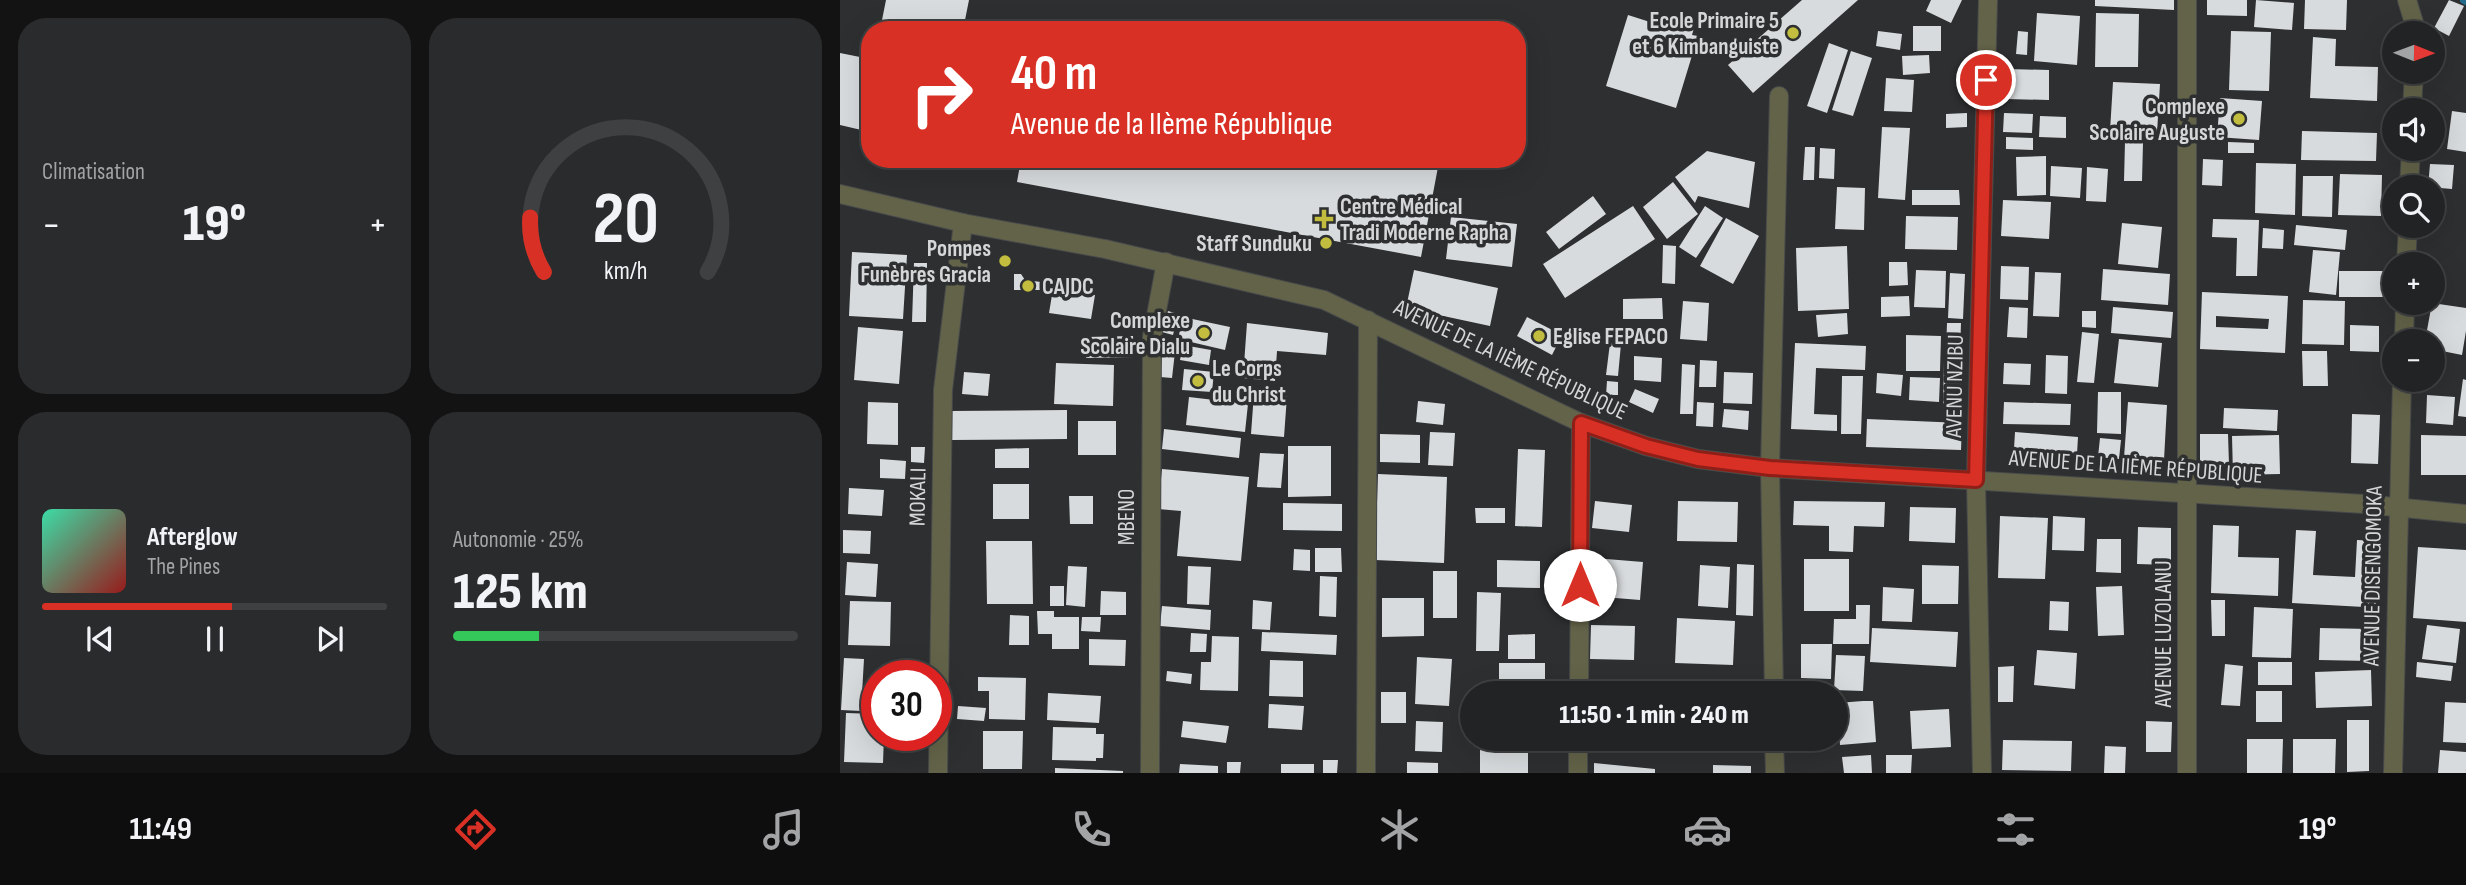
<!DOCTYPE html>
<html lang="fr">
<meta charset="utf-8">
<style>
:root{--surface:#222324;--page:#2a2b2c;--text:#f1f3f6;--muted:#a2a4a6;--line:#3f4041;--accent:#d93025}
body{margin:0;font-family:"Sofia Sans Condensed",sans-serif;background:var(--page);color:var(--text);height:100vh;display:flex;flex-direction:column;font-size:26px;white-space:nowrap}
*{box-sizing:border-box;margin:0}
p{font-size:23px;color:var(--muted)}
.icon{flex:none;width:38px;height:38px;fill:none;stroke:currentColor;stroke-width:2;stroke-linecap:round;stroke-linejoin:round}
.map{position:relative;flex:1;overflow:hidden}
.sheet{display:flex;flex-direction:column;gap:18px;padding:18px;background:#131314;width:840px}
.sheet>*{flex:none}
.hud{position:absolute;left:21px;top:21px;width:665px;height:147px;border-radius:28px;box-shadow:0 7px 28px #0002,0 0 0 2px var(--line);background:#d93025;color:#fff;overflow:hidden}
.needle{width:46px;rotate:91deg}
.fabs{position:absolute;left:1542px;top:21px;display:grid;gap:14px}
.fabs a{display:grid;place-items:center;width:63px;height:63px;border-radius:50%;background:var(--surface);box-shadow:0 7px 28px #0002,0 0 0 2px var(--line);font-size:35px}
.speed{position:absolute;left:21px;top:660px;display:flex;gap:14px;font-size:35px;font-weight:700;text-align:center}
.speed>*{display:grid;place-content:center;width:91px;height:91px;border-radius:50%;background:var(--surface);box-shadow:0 7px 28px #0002,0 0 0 2px var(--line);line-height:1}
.speed .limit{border:10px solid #d22;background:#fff;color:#111}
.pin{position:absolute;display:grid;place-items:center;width:60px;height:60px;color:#fff;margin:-30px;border:4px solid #fff;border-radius:50%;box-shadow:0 2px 7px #0007}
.me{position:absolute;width:77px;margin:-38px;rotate:0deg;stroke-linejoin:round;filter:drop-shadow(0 0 5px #0008)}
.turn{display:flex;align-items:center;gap:24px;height:147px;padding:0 35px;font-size:32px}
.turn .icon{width:91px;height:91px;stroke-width:2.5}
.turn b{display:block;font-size:49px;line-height:60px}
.big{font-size:52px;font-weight:800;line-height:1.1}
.sheet .tile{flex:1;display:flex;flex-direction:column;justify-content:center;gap:10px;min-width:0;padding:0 24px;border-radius:28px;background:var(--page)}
.sheet .dial{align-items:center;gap:0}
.dial svg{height:182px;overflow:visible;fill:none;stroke:var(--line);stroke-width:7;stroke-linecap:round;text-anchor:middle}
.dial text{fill:var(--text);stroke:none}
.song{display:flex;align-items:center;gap:21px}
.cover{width:84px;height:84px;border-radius:10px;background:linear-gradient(135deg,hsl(160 70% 55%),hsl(0 70% 35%))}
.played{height:7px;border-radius:4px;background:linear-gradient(90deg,var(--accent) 55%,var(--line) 55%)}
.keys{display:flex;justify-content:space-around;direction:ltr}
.heat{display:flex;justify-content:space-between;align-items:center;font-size:38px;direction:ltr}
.charge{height:10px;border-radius:5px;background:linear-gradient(90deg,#34c759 25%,var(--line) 0)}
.sheet .tiles{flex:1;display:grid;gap:18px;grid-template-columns:repeat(2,1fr)}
.trip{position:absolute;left:620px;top:681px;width:388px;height:70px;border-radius:35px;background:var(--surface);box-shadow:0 7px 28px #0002,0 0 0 2px var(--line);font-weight:800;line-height:70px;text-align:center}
.dock{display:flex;height:112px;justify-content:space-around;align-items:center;background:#0e0e0e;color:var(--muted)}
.dock .icon{width:49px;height:49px}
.dock .on{color:var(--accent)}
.dock b{font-size:32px;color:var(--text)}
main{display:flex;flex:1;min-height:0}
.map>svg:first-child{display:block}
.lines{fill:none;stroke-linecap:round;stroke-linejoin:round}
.stream{stroke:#246c8b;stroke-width:8}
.building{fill:#d8dbdd;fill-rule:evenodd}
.minor-casing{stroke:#484a4b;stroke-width:20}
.tertiary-casing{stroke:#484a4b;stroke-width:20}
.minor{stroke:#636349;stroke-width:18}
.tertiary{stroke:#636349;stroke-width:18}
.route-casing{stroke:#8d1f18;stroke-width:18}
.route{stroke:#d93025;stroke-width:12}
.poi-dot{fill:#c2bd3f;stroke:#2d2f30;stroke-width:2.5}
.labels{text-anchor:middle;stroke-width:7;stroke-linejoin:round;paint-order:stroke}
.poi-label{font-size:23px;font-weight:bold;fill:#d5d6d7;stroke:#2d2f30;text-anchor:end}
.street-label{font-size:23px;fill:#d5d6d7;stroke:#2d2f30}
</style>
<main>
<section class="sheet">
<div class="tiles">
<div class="tile"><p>Climatisation</p>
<div class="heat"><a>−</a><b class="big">19°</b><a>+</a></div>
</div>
<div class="tile dial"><svg viewBox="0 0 100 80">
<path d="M14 69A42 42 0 1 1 86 69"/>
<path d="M14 69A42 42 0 0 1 8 45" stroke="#d93025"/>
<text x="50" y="56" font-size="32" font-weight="700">20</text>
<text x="50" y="72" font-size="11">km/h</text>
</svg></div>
<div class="tile">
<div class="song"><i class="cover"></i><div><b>Afterglow</b><p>The Pines</p></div></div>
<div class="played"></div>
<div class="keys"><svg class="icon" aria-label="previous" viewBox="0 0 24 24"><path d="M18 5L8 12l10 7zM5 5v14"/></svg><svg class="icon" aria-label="pause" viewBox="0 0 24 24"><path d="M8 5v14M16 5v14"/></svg><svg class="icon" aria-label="next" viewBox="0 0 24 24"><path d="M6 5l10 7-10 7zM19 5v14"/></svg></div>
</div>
<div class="tile"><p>Autonomie · 25%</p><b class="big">125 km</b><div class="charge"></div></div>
</div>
</section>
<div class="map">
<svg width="1626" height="773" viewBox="0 0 1626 773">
<rect width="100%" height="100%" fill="#2d2f30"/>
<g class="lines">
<!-- stream -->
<path class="stream" d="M1624,0L1626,1"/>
</g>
<!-- building -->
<path class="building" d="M46,0H129L123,30H40Z
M962,0H1018L913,93L888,65Z
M1091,0H1122L1111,23L1086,11Z
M1255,0H1334V10L1255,6Z
M1367,0H1407V16L1367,15Z
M1416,0L1454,3L1452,30L1414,27Z
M1465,0H1507L1506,30L1464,29Z
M1609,0L1624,6L1609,36L1594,28Z
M1197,13L1240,16L1237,65L1194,61Z
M1256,13L1299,14L1298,67H1255Z
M788,15L810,22L812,15L854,28L852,35L858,36L836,108L766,86Z
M1073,26H1101V51H1073Z
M1038,31L1062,34L1060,50L1036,46Z
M1178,31L1188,32L1187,55L1176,54Z
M1391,31L1431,32L1429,91L1389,90Z
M1473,37L1496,39L1495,66L1538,67L1537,101L1470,98Z
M989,43L1008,50L987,113L967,106Z
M1011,51L1032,58L1013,116L992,110Z
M0,53L30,59V132L0,125Z
M1089,55L1090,73L1063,75L1062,56Z
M1168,69L1209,70V100L1167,99Z
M1046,78L1074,80L1072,112L1044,111Z
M1273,82L1320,84L1317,133L1270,131Z
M1380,98L1422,101L1419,140L1377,137Z
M1612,111L1626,113V152L1607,149Z
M1127,113V127L1106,128V114Z
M1164,113L1193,114L1192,133L1163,132Z
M1200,116L1226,117V138L1199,137Z
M1042,127L1070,128L1065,200L1038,198Z
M1462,131L1537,133L1536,161L1461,160Z
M1166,137L1193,138V150L1166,149Z
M1285,142L1303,143L1302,181H1284Z
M1388,142L1414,143V153H1388Z
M965,147H975L974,180H963Z
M980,148L995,149L994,179L979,178Z
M867,151L915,162L909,208L858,196L855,203L835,177Z
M1206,156V195L1177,196L1176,157Z
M181,159H557L598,167L581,257L177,182Z
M1363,159L1383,160L1382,186L1362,185Z
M1416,163L1456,164L1455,215L1415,213Z
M1590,164L1614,165L1612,189L1588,187Z
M1211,166L1242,168L1240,198L1210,196Z
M1247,167L1268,169L1266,202L1246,201Z
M1500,174L1542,175L1541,216L1498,215Z
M1463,176H1493L1492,217L1462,216Z
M833,182L858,214L827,239L803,207Z
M997,187L1025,188L1024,230L995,229Z
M1072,190H1119L1120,205H1072Z
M753,196L766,214L719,249L706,232Z
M1163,200L1211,202L1209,239L1161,236Z
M793,206L815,239L725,298L703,264Z
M865,206L883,218L856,258L839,247Z
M1066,216L1118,217L1117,250L1065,249Z
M611,217L677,224L672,267L606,259Z
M886,218L919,236L893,284L860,266Z
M1373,219L1419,220L1417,276H1396L1397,238L1372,237Z
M1282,223L1322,227L1318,268L1278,264Z
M1456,225L1507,230L1505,250L1454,245Z
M1423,228L1444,230L1443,249L1422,248Z
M823,245L836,246L835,284L822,283Z
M1007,246L1009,309L958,311L956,248Z
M1473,250L1500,252L1496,295L1469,292Z
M12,252L67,255L63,319L9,316Z
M1049,262H1067L1068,285L1049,286Z
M74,263H87L86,322H72Z
M1161,266L1189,267L1188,300L1160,299Z
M1263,269L1330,274L1328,305L1261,300Z
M574,270L658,288L650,326L566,308Z
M1076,270L1106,271L1105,308L1074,307Z
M1499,271H1548V297H1499Z
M1195,272L1221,273L1219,317L1193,316Z
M1110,273L1125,274L1123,319L1108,318Z
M174,274H181L185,280L201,282V290H174Z
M213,289L255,295L251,319L209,313Z
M1362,292L1448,296L1445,353L1360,349ZM1376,316L1429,319L1428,329L1376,327Z
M1069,296L1070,316L1041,317V297Z
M822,298L823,319H783V299Z
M1463,300L1505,301L1504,345L1462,344Z
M843,301L869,303L867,341L840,339Z
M1592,303L1626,308V331L1622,355L1592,349V341H1585Z
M1169,307L1188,308L1187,338L1167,337Z
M1273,307L1333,312L1331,338L1271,333Z
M328,311L338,314L333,335L322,332Z
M1242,311H1256V328L1242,327Z
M1007,313L1008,334L978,337L976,315Z
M343,317L390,327L385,350L338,339Z
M687,317L722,335L712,355L677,336Z
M407,323L488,333L486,355L437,351L435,381L403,378Z
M1107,323H1121L1120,353L1106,352Z
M1510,325L1539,326V352L1510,351Z
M18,327L63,331L59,384L14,380Z
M1242,332L1259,334L1254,383L1237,382Z
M1066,335L1101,336L1100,371H1066Z
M293,336L294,357L246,358V337Z
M1279,339L1322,343L1318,387L1274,383Z
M323,342L336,343L332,378L320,377Z
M770,343L781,344L778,376L766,375Z
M955,343L1026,346L1025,370L976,368L974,414L997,415V431L951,429Z
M343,345L371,350L369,365L340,360Z
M1462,351H1487L1488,386H1463Z
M1206,355L1228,356L1227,394L1205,393Z
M794,356L822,358L821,382L794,380Z
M860,360L877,361L876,387H859Z
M1104,362H1122L1120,409L1103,408Z
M216,363L274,365L273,406L214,404Z
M1164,363L1191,364L1190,385L1163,384Z
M842,364L855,365L853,414H840Z
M344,369L374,372L372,392L342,390Z
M124,372L150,374L148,396L122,394Z
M884,372L913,373L912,404L883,403Z
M1037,373L1063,375L1061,396L1036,393Z
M1002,376H1023L1021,434H1001Z
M1070,377L1100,378L1099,402L1069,400Z
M1623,379L1626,380V417L1618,416Z
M767,381L778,382V395H766Z
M795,389L819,399L813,413L789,402Z
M1258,392H1281V434L1257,433Z
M414,393L447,396L444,437L411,434Z
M1587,395L1615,397L1613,425L1586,423Z
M349,397L408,404L405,432L346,425Z
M578,401L605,404L603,425L576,422Z
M28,402L58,403V445L27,444Z
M857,402L874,403L873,427L856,426Z
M1164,402L1231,404L1230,425L1163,424Z
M1288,402L1327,405L1324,460L1284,458Z
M1384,408L1438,410L1437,431L1383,428Z
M884,409L909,411L908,430L882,427Z
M227,410V439L111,440L110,411Z
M1512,414L1540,415L1538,464L1511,463Z
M1027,419L1122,423L1121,450L1026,447Z
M238,421H276V455H238Z
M324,429L401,438L399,458L322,449Z
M590,432L615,433L613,466L588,465Z
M1175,432L1238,437L1237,454L1174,449Z
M540,434L580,435V463L540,462Z
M1360,434H1388L1389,464H1360Z
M1439,435L1440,474L1393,475L1392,436Z
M1581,435L1626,436V475H1581Z
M1260,438L1281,440L1279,459L1258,457Z
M448,446H491V496L448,497Z
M71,447H85L84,463L71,462Z
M189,448V468H155V449Z
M678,449L705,450L702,527L675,526Z
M420,453L444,454L441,488L417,487Z
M40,459L66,461L65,479L40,478Z
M322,469L409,477L401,561L337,556L341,511L318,509Z
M538,474L607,477L604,563L535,560Z
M153,484H189V519H153Z
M9,488L44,490L42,516L8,514Z
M229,496H253V524H230Z
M755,501L792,505L789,532L752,528Z
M838,501L898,502L897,542L837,541Z
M954,501L1045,502L1044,527L1014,526L1013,552L989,551V526L953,525Z
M443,503L502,504V531L443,530Z
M1070,507L1116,508L1115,543L1069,541Z
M635,508H665V523H636Z
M1160,516L1208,518L1205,579L1158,578Z
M1213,516L1245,518L1244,551L1212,550Z
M1373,525L1399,526L1398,557L1439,558L1438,596L1371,593Z
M1298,527L1331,528V565L1297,564Z
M3,530L31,531L30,554L3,553Z
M1456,530L1476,531L1473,575L1515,577L1517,540L1542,541L1539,582L1525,581L1524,607L1452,603Z
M1257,539H1281V573L1256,572Z
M146,541H192L193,604H147Z
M1578,547L1626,550V622L1573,618Z
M475,548H501L502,572H475Z
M454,549L470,550V571L453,570Z
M754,558L803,562L800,600L751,596Z
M964,559H1009V611H964Z
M657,560L700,561V588L657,587Z
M7,562L38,564L36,597L5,595Z
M897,564L914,565L913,616L896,615Z
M860,565L890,567L888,608L858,606Z
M1082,565L1119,566L1118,604H1082Z
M228,566L247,567L245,607L226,605Z
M348,566L371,567L369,605L347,604Z
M593,571H617V618H593Z
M480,576L497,577L496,617L479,616Z
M210,586H224V606H210Z
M1282,586L1284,635L1258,636L1256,587Z
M1043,587L1074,589L1072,622L1042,621Z
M1527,588H1538L1537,604H1526Z
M261,591L286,592V615H260Z
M637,592L661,593L659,651H636Z
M542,598H584V636L542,637Z
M413,600L432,602L430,630L412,629Z
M1371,600H1385V636H1372Z
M10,601L51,602L50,646L8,645Z
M1210,601L1229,602L1228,631L1209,630Z
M1016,605H1030L1029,644H993L994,619H1016Z
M322,606L371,610L370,630L320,626Z
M1414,607L1453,609L1451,658L1412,657Z
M197,611H214V617H239V649H212V634H198Z
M170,615L189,616V645H169Z
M242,617H261L260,632L241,631Z
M837,618L895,621L893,665L835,663Z
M751,625L795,626L794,660L750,659Z
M1587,625L1620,629L1616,663L1582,659Z
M1032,628L1118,632L1116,667L1030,662Z
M1480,628L1530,629L1529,661L1479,660Z
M422,632L497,635L496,655L421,651Z
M351,633L367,634L366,652H350Z
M695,634V659H668V635Z
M372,636L399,637L398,691L360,690L361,662H371Z
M249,639L286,640L285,666L249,665Z
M961,644H992L991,679L961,678Z
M1197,650L1237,653L1235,689L1194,685Z
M996,655L1025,656L1023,691L994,690Z
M577,657L612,659L609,706L575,704Z
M4,658L24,659L21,711L1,710Z
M430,660L463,661V697L429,696Z
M1418,662H1452V685H1418Z
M1577,662L1613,666L1611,681L1576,677Z
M659,663H705V688L659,689Z
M1385,664L1403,666L1400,706L1381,705Z
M1174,666L1173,702H1158V667Z
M1531,670L1532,706L1476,708L1475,672Z
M327,671L352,674L351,684L326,681Z
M138,677L186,678L185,720L149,719V691H138Z
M836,679L858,680L857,693H835Z
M750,685L813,688V693H750Z
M961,686L993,688L992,693H961Z
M1416,691H1442V722H1416Z
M541,692H566V723H541Z
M208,693L261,696L259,723L207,720Z
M1023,701H1033L1036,742L1000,745L997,703Z
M1605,702L1626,703V743L1603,742Z
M429,704L464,706L462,730L428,728Z
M118,706L146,708L144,721L117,719Z
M1109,709L1111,747L1072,749L1070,711Z
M6,713L37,714V735H44L43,763L4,762Z
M1507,720H1529V771L1507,772Z
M343,721L389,726L386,743L341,737Z
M576,721L603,722L602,752L575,751Z
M1306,721L1332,722L1331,752H1306Z
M213,727L256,728V734H264L263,758H256V761L212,760Z
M143,731H183L182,769H143Z
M1407,739H1443L1442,773H1407Z
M1453,739H1496L1495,773H1453Z
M1163,740L1232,741L1231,771L1162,770Z
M1265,746L1286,747L1285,773H1264Z
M640,749L688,750V773H640Z
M1600,750L1626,752V773H1598Z
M1031,755L1032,773H1004L1002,757Z
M1046,755H1072L1071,773H1046Z
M483,760H498L497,773H483Z
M387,762H401L400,773H387Z
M567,762L598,763V773H567Z
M754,763L815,769V773H754Z
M340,764L378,766V773H339Z
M441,764H474V773H441Z
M873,765L911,766V773H873Z
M215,768L283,771V773H215Z"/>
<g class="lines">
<!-- minor casing -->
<g class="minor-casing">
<path id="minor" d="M1567,0L1575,26V33
M1572,110L1574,72
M1569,187L1571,149
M1566,264L1568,226
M1564,341L1565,303
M739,693L741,423
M934,693L930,468L939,96
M934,738L935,773
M98,773L103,390L123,223
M310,773L312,337L326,262
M526,773L528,320
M738,773V738
M1142,773L1136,480L1148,0
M1347,773V0
M1553,773L1562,380"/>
</g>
<!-- tertiary casing -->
<g class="tertiary-casing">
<path id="tertiary" d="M0,194L123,223L265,249L484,300L741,423L806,446L858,459L930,468L1524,504L1626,514"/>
</g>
<!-- minor -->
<use href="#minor" class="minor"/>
<!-- tertiary -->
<use href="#tertiary" class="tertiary"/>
</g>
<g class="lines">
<!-- route casing -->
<g class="route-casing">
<path id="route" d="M740,585L741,423L806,446L858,459L930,468L1136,480L1146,80"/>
</g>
<!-- route -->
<use href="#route" class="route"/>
</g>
<!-- markers -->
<g class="poi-dot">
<circle cx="953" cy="33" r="7"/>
<circle cx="1399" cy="119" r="7"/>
<path d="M480.5 208.5h7v7h7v7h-7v7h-7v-7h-7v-7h7z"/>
<circle cx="486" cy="243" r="7"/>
<circle cx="165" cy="261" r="7"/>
<circle cx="188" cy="286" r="7"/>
<circle cx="364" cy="333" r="7"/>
<circle cx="699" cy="336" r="7"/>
<circle cx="358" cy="381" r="7"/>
</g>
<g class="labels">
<!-- poi labels -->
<g class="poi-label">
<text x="939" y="28">Ecole Primaire 5<tspan x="939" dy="26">et 6 Kimbanguiste</tspan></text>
<text x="1385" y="114">Complexe<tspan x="1385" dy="26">Scolaire Auguste</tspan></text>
<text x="500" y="214" text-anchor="start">Centre Médical<tspan x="500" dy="26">Tradi Moderne Rapha</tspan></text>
<text x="472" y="251">Staff Sunduku</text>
<text x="151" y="256">Pompes<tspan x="151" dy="26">Funèbres Gracia</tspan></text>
<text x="202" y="294" text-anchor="start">CAJDC</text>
<text x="350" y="328">Complexe<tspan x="350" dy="26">Scolaire Dialu</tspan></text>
<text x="713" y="344" text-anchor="start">Eglise FEPACO</text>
<text x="372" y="376" text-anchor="start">Le Corps<tspan x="372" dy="26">du Christ</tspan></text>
</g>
<!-- street labels -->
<g class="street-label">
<text transform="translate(671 359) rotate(25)" y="8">AVENUE DE LA IIÈME RÉPUBLIQUE</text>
<text transform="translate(1114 386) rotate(-89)" y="8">AVENU NZIBU</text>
<text transform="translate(1296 466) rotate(4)" y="8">AVENUE DE LA IIÈME RÉPUBLIQUE</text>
<text transform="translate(77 497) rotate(-89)" y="8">MOKALI</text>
<text transform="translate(286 517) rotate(-90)" y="8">MBENO</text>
<text transform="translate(1532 576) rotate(-89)" y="8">AVENUE DISENGOMOKA</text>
<text transform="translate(1323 634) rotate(-90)" y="8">AVENUE LUZOLANU</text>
</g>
</g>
</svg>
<div class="fabs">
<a><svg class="needle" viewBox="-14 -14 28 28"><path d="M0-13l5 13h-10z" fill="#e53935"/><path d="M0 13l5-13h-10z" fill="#a2a4a6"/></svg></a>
<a><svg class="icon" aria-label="sound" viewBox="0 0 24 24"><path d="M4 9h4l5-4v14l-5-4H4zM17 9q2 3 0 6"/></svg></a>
<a><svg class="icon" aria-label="search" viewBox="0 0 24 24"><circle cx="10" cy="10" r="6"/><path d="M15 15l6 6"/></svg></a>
<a>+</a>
<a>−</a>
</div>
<div class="speed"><div class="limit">30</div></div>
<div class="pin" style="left:1146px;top:80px;background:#d93025"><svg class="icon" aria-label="arrive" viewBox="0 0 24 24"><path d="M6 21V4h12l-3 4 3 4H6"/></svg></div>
<svg class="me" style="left:740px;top:585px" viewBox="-20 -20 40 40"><circle r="19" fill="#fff"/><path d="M0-13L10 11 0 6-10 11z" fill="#d93025"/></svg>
<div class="trip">11:50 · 1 min · 240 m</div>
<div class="hud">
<div class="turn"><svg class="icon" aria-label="right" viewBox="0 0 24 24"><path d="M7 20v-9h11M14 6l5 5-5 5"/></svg><div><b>40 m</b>Avenue de la IIème République</div></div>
</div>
</div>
</main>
<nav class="dock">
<b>11:49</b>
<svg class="icon on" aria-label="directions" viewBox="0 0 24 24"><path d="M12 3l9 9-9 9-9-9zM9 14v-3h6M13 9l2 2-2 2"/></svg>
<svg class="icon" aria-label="music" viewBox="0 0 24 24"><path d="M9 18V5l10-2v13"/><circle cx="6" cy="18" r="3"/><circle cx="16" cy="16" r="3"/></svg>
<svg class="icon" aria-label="phone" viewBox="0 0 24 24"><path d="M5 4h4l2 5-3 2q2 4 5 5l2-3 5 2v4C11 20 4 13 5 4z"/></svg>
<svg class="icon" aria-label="climate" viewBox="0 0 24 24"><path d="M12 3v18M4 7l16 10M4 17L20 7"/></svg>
<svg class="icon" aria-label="car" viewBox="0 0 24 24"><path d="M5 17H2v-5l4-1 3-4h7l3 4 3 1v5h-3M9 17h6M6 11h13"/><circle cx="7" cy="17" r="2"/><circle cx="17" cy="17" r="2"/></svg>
<svg class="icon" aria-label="filters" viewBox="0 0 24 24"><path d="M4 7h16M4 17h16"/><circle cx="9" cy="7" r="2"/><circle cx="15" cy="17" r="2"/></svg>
<b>19°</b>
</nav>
